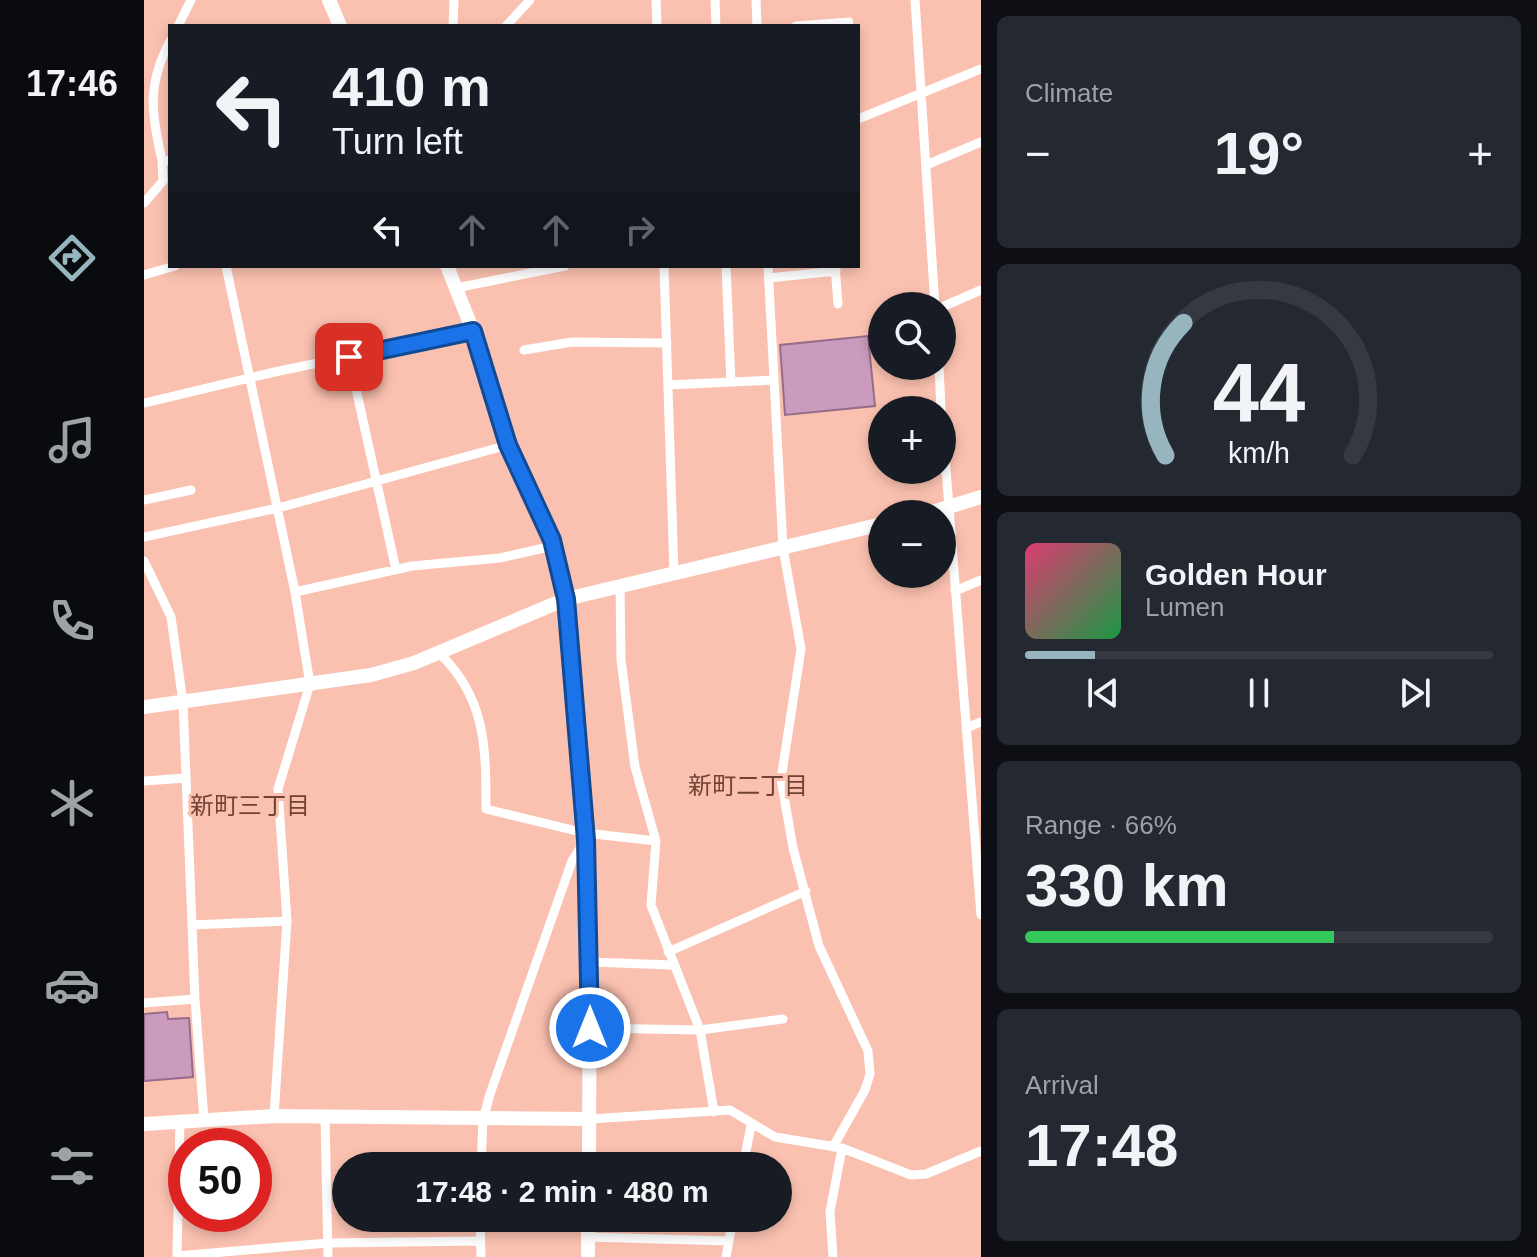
<!DOCTYPE html>
<meta charset="utf-8">
<style>
:root{--surface:#171b24;--page:#242831;--text:#f1f3f6;--muted:#9ea1a6;--line:#363941;--accent:#96b5bf}
body{margin:0;font-family:Helvetica,"Noto Sans JP",sans-serif;background:var(--page);color:var(--text);height:100vh;display:flex;flex-direction:column;font-size:30px;white-space:nowrap}
*{box-sizing:border-box;margin:0}
p{font-size:26px;color:var(--muted)}
.icon{flex:none;width:44px;height:44px;fill:none;stroke:currentColor;stroke-width:2;stroke-linecap:round;stroke-linejoin:round}
.map{position:relative;flex:1;overflow:hidden}
.panel{display:flex;flex-direction:column;gap:16px;padding:16px;background:#0d0f14;width:556px}
.panel>*{flex:none}
.banner{position:absolute;left:24px;top:24px;width:692px;height:244px;border-radius:0px;box-shadow:0 4px 12px #0003;background:#171b24;color:var(--text);overflow:hidden}
.fabs{position:absolute;left:724px;top:292px;display:grid;gap:16px}
.fabs a{display:grid;place-items:center;width:88px;height:88px;border-radius:50%;background:var(--surface);box-shadow:0 4px 12px #0003;font-size:40px}
.speed{position:absolute;left:24px;top:1128px;display:flex;gap:16px;font-size:40px;font-weight:700;text-align:center}
.speed>*{display:grid;place-content:center;width:104px;height:104px;border-radius:50%;background:var(--surface);box-shadow:0 4px 12px #0003;line-height:1}
.speed .limit{border:12px solid #d22;background:#fff;color:#111}
.pin{position:absolute;display:grid;place-items:center;width:68px;height:68px;color:#fff;margin:-34px;border-radius:16px;box-shadow:0 4px 12px #0006}
.me{position:absolute;width:88px;margin:-44px;rotate:0deg;stroke-linejoin:round;filter:drop-shadow(0 0 6px #0008)}
.turn{display:flex;align-items:center;gap:28px;height:168px;padding:0 32px;font-size:36px}
.turn .icon{width:104px;height:104px;stroke-width:2.5}
.turn b{display:block;font-size:56px;line-height:68px}
.lanes{display:flex;align-items:center;height:76px;padding:0 32px;background:#0003;justify-content:center;gap:40px;direction:ltr}
.lanes .off{opacity:.35}
.big{font-size:60px;font-weight:800;line-height:1.1}
.panel .widget{flex:1;display:flex;flex-direction:column;justify-content:center;gap:12px;min-width:0;padding:0 28px;border-radius:12px;background:var(--page)}
.panel .dial{align-items:center;gap:0}
.dial svg{height:208px;overflow:visible;fill:none;stroke:var(--line);stroke-width:7;stroke-linecap:round;text-anchor:middle}
.dial text{fill:var(--text);stroke:none}
.song{display:flex;align-items:center;gap:24px}
.cover{width:96px;height:96px;border-radius:12px;background:linear-gradient(135deg,hsl(340 70% 55%),hsl(140 70% 35%))}
.played{height:8px;border-radius:4px;background:linear-gradient(90deg,var(--accent) 15%,var(--line) 15%)}
.keys{display:flex;justify-content:space-around;direction:ltr}
.heat{display:flex;justify-content:space-between;align-items:center;font-size:44px;direction:ltr}
.charge{height:12px;border-radius:6px;background:linear-gradient(90deg,#34c759 66%,var(--line) 0)}
.trip{position:absolute;left:188px;top:1152px;width:460px;height:80px;border-radius:40px;background:var(--surface);box-shadow:0 4px 12px #0003;font-weight:800;line-height:80px;text-align:center}
main{display:flex;flex:1;min-height:0}
.menu{display:flex;flex-direction:column;width:144px;justify-content:space-around;align-items:center;background:#090b0e;color:var(--muted)}
.menu .icon{width:56px;height:56px}
.menu .selected{color:var(--accent)}
.menu b{font-size:36px;color:var(--text)}
.map>svg:first-child{display:block}
.building{fill:#ca9bbc;stroke:#976b8a;stroke-width:2}
.lines{fill:none;stroke-linecap:round;stroke-linejoin:round}
.street{stroke:#fff;stroke-width:9}
.secondary{stroke:#fff;stroke-width:14}
.route-casing{stroke:#114b97;stroke-width:20}
.route{stroke:#1a73e8;stroke-width:14}
.labels{text-anchor:middle;stroke-width:6;stroke-linejoin:round;paint-order:stroke}
.neighbourhood-label{font-size:24px;fill:#724234;stroke:#fbc1b0}
</style>
<main>
<nav class="menu">
<b>17:46</b>
<svg class="icon selected" aria-label="directions" viewBox="0 0 24 24"><path d="M12 3l9 9-9 9-9-9zM9 14v-3h6M13 9l2 2-2 2"/></svg>
<svg class="icon" aria-label="music" viewBox="0 0 24 24"><path d="M9 18V5l10-2v13"/><circle cx="6" cy="18" r="3"/><circle cx="16" cy="16" r="3"/></svg>
<svg class="icon" aria-label="phone" viewBox="0 0 24 24"><path d="M5 4h4l2 5-3 2q2 4 5 5l2-3 5 2v4C11 20 4 13 5 4z"/></svg>
<svg class="icon" aria-label="climate" viewBox="0 0 24 24"><path d="M12 3v18M4 7l16 10M4 17L20 7"/></svg>
<svg class="icon" aria-label="car" viewBox="0 0 24 24"><path d="M5 17H2v-5l4-1 3-4h7l3 4 3 1v5h-3M9 17h6M6 11h13"/><circle cx="7" cy="17" r="2"/><circle cx="17" cy="17" r="2"/></svg>
<svg class="icon" aria-label="filters" viewBox="0 0 24 24"><path d="M4 7h16M4 17h16"/><circle cx="9" cy="7" r="2"/><circle cx="15" cy="17" r="2"/></svg>
</nav>
<div class="map">
<svg width="837" height="1257" viewBox="0 0 837 1257">
<rect width="100%" height="100%" fill="#fbc1b0"/>
<!-- building -->
<path class="building" d="M724,336L731,406L641,415L636,345Z
M23,1012L24,1019L45,1018L49,1077L0,1081V1014Z"/>
<g class="lines">
<!-- street -->
<path class="street" d="M512,0L513,26
M571,0L572,26
M612,0L613,26
M771,0L791,306
M34,26L47,0
M309,26L310,0
M362,26L386,0
M652,26L705,22
M26,41C3,85 7,113 18,160L26,161
M714,119L837,69
M782,165L837,142
M0,203L19,181L18,160
M82,266L151,592L166,684L134,789L143,921L130,1116
M520,266L530,572
M582,266L587,382
M624,266L639,548L657,649L637,779L649,848L675,946L724,1051L726,1074L721,1090L689,1147
M691,266L694,304
M0,275L31,266
M625,278L692,271
M312,288L421,266
M798,307L837,290
M380,350L428,342L523,343
M205,357L252,570
M795,366L797,410
M524,385L630,380
M0,403L135,371L329,331
M798,418L837,915
M0,500L47,490
M0,537L134,508L364,445
M0,561L27,617L39,702L51,999L60,1120
M476,585L477,660L491,767L512,841L507,905L556,1030L570,1112
M811,591L837,580
M151,592L268,566L356,558L409,546
M294,652C342,697 342,747 342,809L441,833L512,841
M822,728L837,722
M0,781L42,778
M48,925L143,921
M524,952L662,891
M446,962L528,965
M0,1003L51,999
M446,1028L556,1030L639,1019
M181,1117L184,1257
M446,1119L586,1110L631,1137L698,1148L767,1175L782,1174L837,1151
M36,1121L33,1256L184,1243L335,1241
M337,1166L339,1120L346,1094L428,861L439,844
M599,1166L607,1126
M336,1218L337,1257
M443,1237L585,1241
M582,1257L589,1218
M689,1257L686,1212L698,1148"/>
<!-- secondary -->
<path class="secondary" d="M185,0L196,26
M303,266L329,331L364,445L408,540L422,599L446,916L445,1166
M782,514L837,497
M0,707L227,675L270,663L422,599L738,524
M0,1124L130,1116L446,1119
M444,1257V1218"/>
</g>
<g class="lines">
<!-- route casing -->
<g class="route-casing">
<path id="route" d="M205,357L329,331L364,445L408,540L422,599L442,840L446,1028"/>
</g>
<!-- route -->
<use href="#route" class="route"/>
</g>
<g class="labels">
<!-- neighbourhood labels -->
<g class="neighbourhood-label">
<text x="604" y="794">新町二丁目</text>
<text x="106" y="814">新町三丁目</text>
</g>
</g>
</svg>
<div class="fabs">
<a><svg class="icon" aria-label="search" viewBox="0 0 24 24"><circle cx="10" cy="10" r="6"/><path d="M15 15l6 6"/></svg></a>
<a>+</a>
<a>−</a>
</div>
<div class="speed"><div class="limit">50</div></div>
<div class="pin" style="left:205px;top:357px;background:#d93025"><svg class="icon" aria-label="arrive" viewBox="0 0 24 24"><path d="M6 21V4h12l-3 4 3 4H6"/></svg></div>
<svg class="me" style="left:446px;top:1028px" viewBox="-20 -20 40 40"><circle r="17" fill="#1a73e8" stroke="#fff" stroke-width="3"/><path d="M0-11L8 9 0 5-8 9z" fill="#fff"/></svg>
<div class="trip">17:48 · 2 min · 480 m</div>
<div class="banner">
<div class="turn"><svg class="icon" aria-label="left" viewBox="0 0 24 24"><path d="M17 20v-9H6M10 6l-5 5 5 5"/></svg><div><b>410 m</b>Turn left</div></div>
<div class="lanes"><svg class="icon" aria-label="left" viewBox="0 0 24 24"><path d="M17 20v-9H6M10 6l-5 5 5 5"/></svg><svg class="icon off" aria-label="ahead" viewBox="0 0 24 24"><path d="M12 20V5M6 11l6-6 6 6"/></svg><svg class="icon off" aria-label="ahead" viewBox="0 0 24 24"><path d="M12 20V5M6 11l6-6 6 6"/></svg><svg class="icon off" aria-label="right" viewBox="0 0 24 24"><path d="M7 20v-9h11M14 6l5 5-5 5"/></svg></div>
</div>
</div>
<section class="panel">
<div class="widget"><p>Climate</p>
<div class="heat"><a>−</a><b class="big">19°</b><a>+</a></div>
</div>
<div class="widget dial"><svg viewBox="0 0 100 80">
<path d="M14 69A42 42 0 1 1 86 69"/>
<path d="M14 69A42 42 0 0 1 21 18" stroke="#96b5bf"/>
<text x="50" y="56" font-size="32" font-weight="700">44</text>
<text x="50" y="72" font-size="11">km/h</text>
</svg></div>
<div class="widget">
<div class="song"><i class="cover"></i><div><b>Golden Hour</b><p>Lumen</p></div></div>
<div class="played"></div>
<div class="keys"><svg class="icon" aria-label="previous" viewBox="0 0 24 24"><path d="M18 5L8 12l10 7zM5 5v14"/></svg><svg class="icon" aria-label="pause" viewBox="0 0 24 24"><path d="M8 5v14M16 5v14"/></svg><svg class="icon" aria-label="next" viewBox="0 0 24 24"><path d="M6 5l10 7-10 7zM19 5v14"/></svg></div>
</div>
<div class="widget"><p>Range · 66%</p><b class="big">330 km</b><div class="charge"></div></div>
<div class="widget"><p>Arrival</p><b class="big">17:48</b></div>
</section>
</main>
